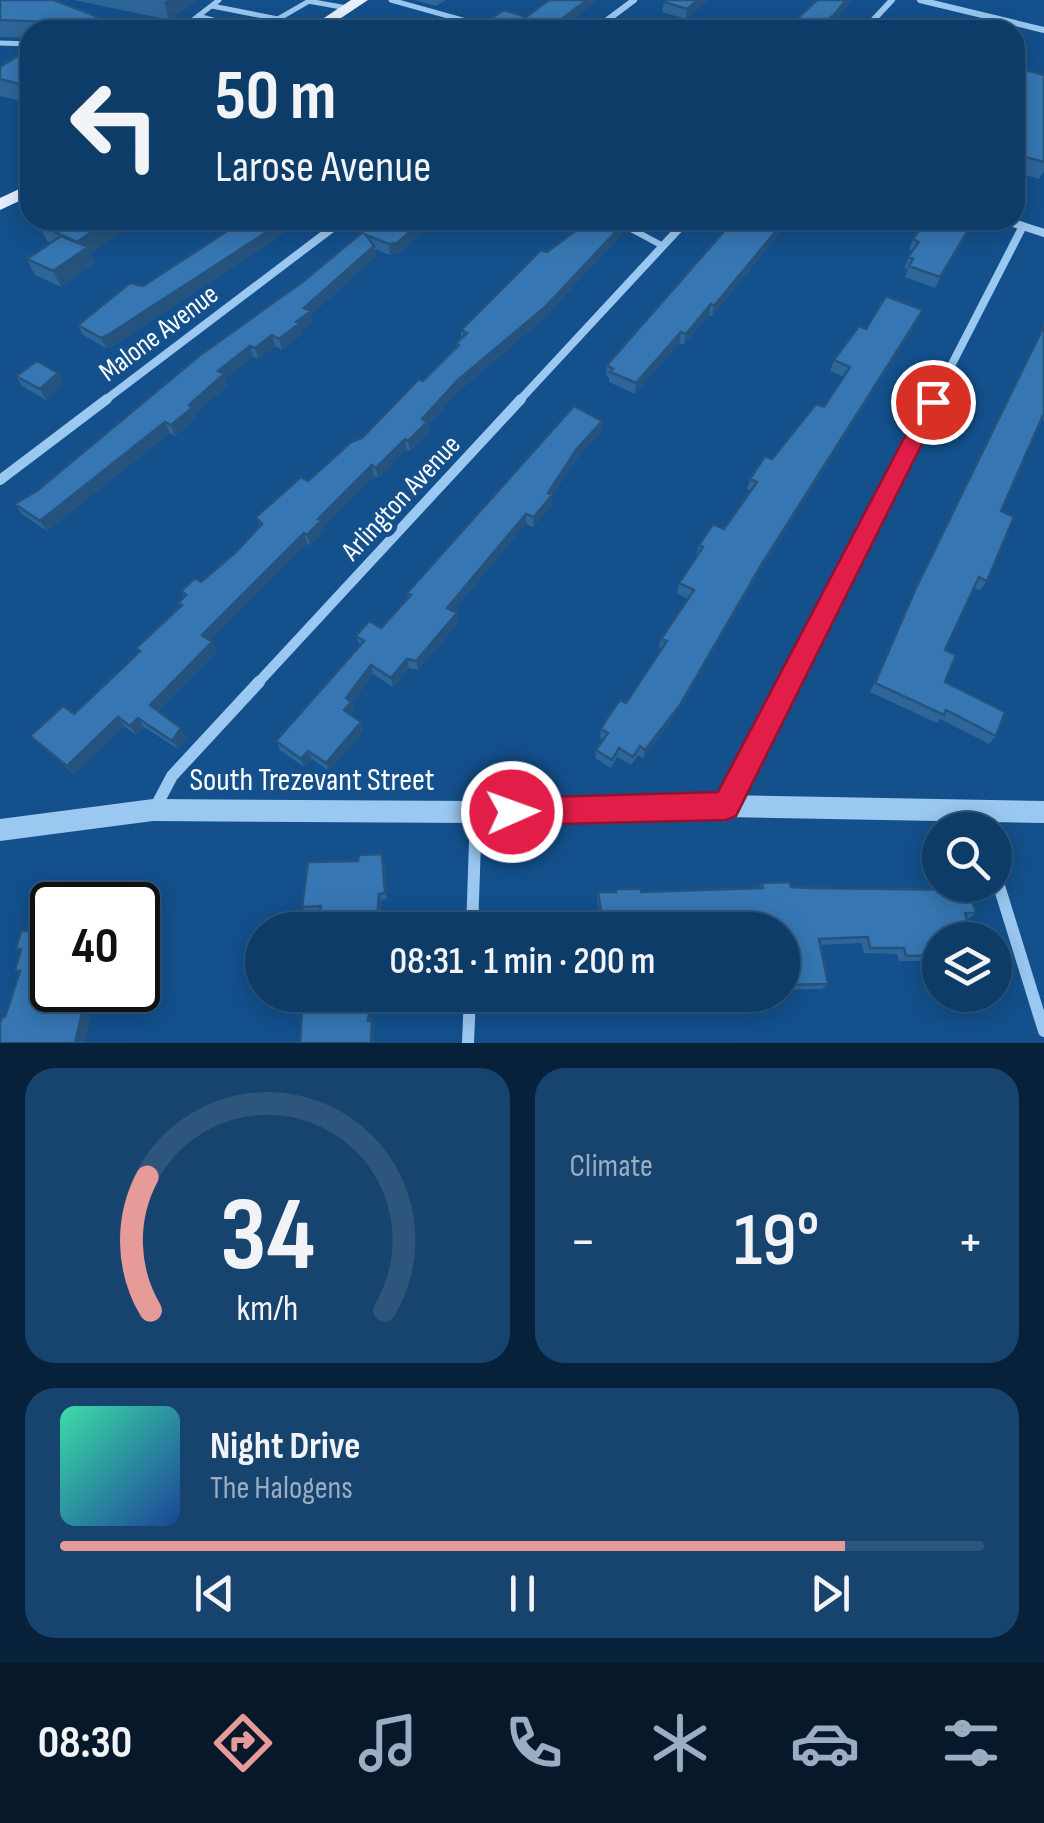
<!DOCTYPE html>
<meta charset="utf-8">
<style>
:root{--surface:#0e3c69;--page:#17436f;--text:#f1f3f6;--muted:#9badc0;--line:#2e567d;--accent:#e69b98}
body{margin:0;font-family:"Sofia Sans Condensed",sans-serif;background:var(--page);color:var(--text);height:100vh;display:flex;flex-direction:column;font-size:38px;white-space:nowrap}
*{box-sizing:border-box;margin:0}
p{font-size:32px;color:var(--muted)}
.icon{flex:none;width:55px;height:55px;fill:none;stroke:currentColor;stroke-width:2;stroke-linecap:round;stroke-linejoin:round}
.map{position:relative;height:1043px;overflow:hidden}
.details{display:flex;flex-direction:column;gap:25px;padding:25px;background:#08213a;flex:1}
.details>*{flex:none}
.banner{position:absolute;left:20px;top:20px;width:1005px;height:210px;border-radius:30px;box-shadow:0 5px 25px #0003,0 0 0 2px var(--line);background:#0e3c69;color:var(--text);overflow:hidden}
.buttons{position:absolute;left:922px;top:812px;display:grid;gap:20px}
.buttons a{display:grid;place-items:center;width:90px;height:90px;border-radius:50%;background:var(--surface);box-shadow:0 5px 25px #0003,0 0 0 2px var(--line);font-size:50px}
.speed{position:absolute;left:30px;top:882px;display:flex;gap:20px;font-size:50px;font-weight:700;text-align:center}
.speed>*{display:grid;place-content:center;width:130px;height:130px;border-radius:50%;background:var(--surface);box-shadow:0 5px 25px #0003,0 0 0 2px var(--line);line-height:1}
.speed .limit{border:5px solid #111;border-radius:15px;background:#fff;color:#111}
.pin{position:absolute;display:grid;place-items:center;width:85px;height:85px;color:#fff;margin:-42px;border:5px solid #fff;border-radius:50%;box-shadow:0 2px 10px #0007}
.me{position:absolute;width:110px;margin:-55px;rotate:88deg;stroke-linejoin:round;filter:drop-shadow(0 0 8px #0008)}
.turn{display:flex;align-items:center;gap:35px;height:210px;padding:0 30px;font-size:45px}
.turn .icon{width:130px;height:130px;stroke-width:2.5}
.turn b{display:block;font-size:70px;line-height:85px}
.big{font-size:75px;font-weight:600;line-height:1.1}
.details .tile{flex:1;display:flex;flex-direction:column;justify-content:center;gap:15px;min-width:0;padding:0 35px;border-radius:30px;background:var(--page)}
.details .dial{align-items:center;gap:0}
.dial svg{height:260px;overflow:visible;fill:none;stroke:var(--line);stroke-width:7;stroke-linecap:round;text-anchor:middle}
.dial text{fill:var(--text);stroke:none}
.song{display:flex;align-items:center;gap:30px}
.cover{width:120px;height:120px;border-radius:15px;background:linear-gradient(135deg,hsl(160 70% 55%),hsl(220 70% 35%))}
.played{height:10px;border-radius:5px;background:linear-gradient(90deg,var(--accent) 85%,var(--line) 85%)}
.keys{display:flex;justify-content:space-around;direction:ltr}
.heat{display:flex;justify-content:space-between;align-items:center;font-size:55px;direction:ltr}
.details .tiles{flex:1;display:grid;gap:25px;grid-template-columns:1fr 1fr}
.tile:last-child{grid-column:span 2}
.trip{position:absolute;left:245px;top:912px;width:555px;height:100px;border-radius:50px;background:var(--surface);box-shadow:0 5px 25px #0003,0 0 0 2px var(--line);font-weight:600;line-height:100px;text-align:center}
.tab-bar{display:flex;height:160px;justify-content:space-around;align-items:center;background:#06182a;color:var(--muted)}
.tab-bar .icon{width:70px;height:70px}
.tab-bar .selected{color:var(--accent)}
.tab-bar b{font-size:45px;color:var(--text)}
.map>svg:first-child{display:block}
.lines{fill:none;stroke-linecap:round;stroke-linejoin:round}
.service-far1{stroke:#9bc8f1;stroke-width:5}
.service{stroke:#9bc8f1;stroke-width:6}
.minor-far3{stroke:#9bc8f1;stroke-width:6}
.minor-far2{stroke:#9bc8f1;stroke-width:8}
.minor-far1{stroke:#9bc8f1;stroke-width:10}
.minor{stroke:#9bc8f1;stroke-width:12}
.tertiary{fill:#9bc8f1;fill-rule:evenodd}
.primary{fill:#e5f1ff;fill-rule:evenodd}
.wall{fill:#2e669a}
.shaded-wall{fill:#26537d}
.building{fill:#3677b3;stroke:#26537d;stroke-width:2.5}
.route{fill:#e11d48;stroke:#92132f;stroke-width:2.5}
.labels{text-anchor:middle;stroke-width:10;stroke-linejoin:round;paint-order:stroke}
.street-label{font-size:28px;fill:#fff;stroke:#13508c}
.near-street-label{font-size:32px;fill:#fff;stroke:#13508c}
</style>
<div class="map">
<svg width="1044" height="1043" viewBox="0 0 1044 1043">
<rect width="100%" height="100%" fill="#13508c"/>
<g class="lines">
<!-- service-far1 -->
<path class="service-far1" d="M391,0L466,21
M308,1L347,8
M212,6L278,19L309,1
M198,16L249,30
M321,25L338,30
M180,30L219,0
M0,43L30,44"/>
<!-- service -->
<path class="service" d="M623,220L620,223L663,246"/>
<!-- minor-far3 -->
<path class="minor-far3" d="M920,0L1044,30
M594,30L634,0
M864,30L892,0"/>
<!-- minor-far2 -->
<path class="minor-far2" d="M1004,220L1044,233
M104,401L343,220
M519,401L687,220
M933,401L1023,226"/>
<!-- minor-far1 -->
<path class="minor-far1" d="M0,480L107,399
M256,685L521,399
M788,685L935,399"/>
<!-- minor -->
<path class="minor" d="M727,805L790,682
M154,810L172,776L259,682
M995,873L1044,1031
M472,930L476,812
M468,1043L470,995"/>
<!-- tertiary -->
<path class="tertiary" d="M726,795L1044,801V823L726,817L476,823L153,821L0,841V819L153,799L476,801Z"/>
<!-- primary -->
<path class="primary" d="M351,0H368L323,30H306Z
M30,184V196L0,210V198Z"/>
</g>
<!-- wall -->
<path class="wall" d="M0,0L114,23L116,30H30V38L0,37Z
M74,0H197L169,20Z
M414,0H446L436,6Z
M708,0L686,19L662,12L664,2Z
M30,48V103L0,96V67Z
M1015,67L1044,75V171L1039,179L1015,172Z
M48,220L91,253L95,263L61,287L35,275L27,259L51,243L47,241L39,225Z
M244,220H289L291,227L262,248L113,346L106,348L83,335L78,325L143,286Z
M377,220H432V224L399,253L390,255L375,249L376,256L311,315L313,322L301,331L302,334L282,350L275,346L258,359L253,356L225,379L228,385L194,415L196,418L175,436L170,433L47,531L22,514L15,504L38,490L305,280Z
M734,220H790L712,316L709,315L684,345L679,343L635,394L609,382V378L606,375L607,365Z
M975,220L935,288L905,277L908,269L904,268L912,251L909,250L913,239Z
M622,225L621,235L544,318L459,391L428,425L429,432L410,451L406,449L378,478L374,476L323,527L324,531L310,545L307,543L210,640L217,651L158,711L187,736L178,749L144,727L136,735L124,726L74,774L30,736L74,714L139,652L136,648L181,607L178,603L184,597L181,591L201,582L236,552L260,527L256,517L308,481L362,438L456,348V343L461,338V330L547,252Z
M918,321L759,572L677,713L643,758L638,755L631,765L617,757L611,768L595,758L596,750L603,740L600,737L601,729L626,703L662,649L659,648L661,639L688,599L677,593L679,583L698,556L696,555L699,545L724,529L751,491L747,489L750,479L824,407L844,377L830,371L834,360L866,329Z
M1044,324V420L1041,419L1001,511L987,581L980,590L974,588L945,650V682L996,736L989,744L940,719L937,723L870,692L910,600Z
M58,373L63,384L46,400L22,386L16,376Z
M602,421L601,431L575,461L552,496V506L533,527L526,524L453,611L457,613L458,623L418,670L409,668L393,687L373,674L352,703L354,711L350,715L361,722L363,731L329,771L312,759L304,767L280,750L276,741L360,646L356,636L381,628L408,598L407,593Z
M385,861L387,899L382,900L379,930H317L320,913H306L302,907Z
M762,883L791,887L976,913L940,940V961H899L897,954L864,953L861,943L820,945L828,984L822,989L782,990V930H602L597,899L598,892H615L616,889L641,892L758,888Z"/>
<!-- shaded-wall -->
<path class="shaded-wall" d="M168,0H197L169,20L164,2Z
M587,0H599L559,30H547Z
M698,0H708L686,19L687,9Z
M846,0H852L833,24L825,30H814Z
M105,23L107,30H95Z
M109,220H138L91,253L95,263L61,287L53,271L77,242Z
M284,220H289L291,227L262,248L113,346L106,348L101,338Z
M423,220H432V224L399,253L390,255L389,244Z
M785,220H790L712,316L714,306Z
M975,220L970,230L935,288L940,277Z
M622,225L621,235L544,318L459,391L428,425L429,432L410,451L408,441L422,419L458,380Z
M374,246L376,256L311,315L313,322L301,331L302,334L282,350L279,339L296,322L304,308Z
M711,304L709,315L684,345L686,334Z
M923,310L918,321L759,572L677,713L643,758L645,750Z
M681,332L679,343L635,394L636,383Z
M272,335L275,346L258,359L255,348Z
M250,346L253,356L225,379L228,385L194,415L196,418L175,436L171,425L218,371Z
M58,373L63,384L46,400L40,389Z
M602,421L601,431L575,461L552,496V506L533,527L534,517L576,450Z
M165,422L170,433L47,531L40,521Z
M405,439L406,449L378,478L376,468Z
M372,465L374,476L323,527L324,531L310,545L307,535L318,519Z
M526,514V524L448,617L447,608Z
M304,533L307,543L207,644L202,635Z
M457,613L458,623L418,670L416,661Z
M212,642L217,651L156,714L150,705Z
M407,659L409,668L393,687L391,678Z
M371,665L373,674L352,703L354,711L347,719L344,710L346,698Z
M118,717L124,726L74,774L67,766Z
M138,718L144,727L136,735L130,726Z
M361,722L363,731L329,771L326,763Z
M181,728L187,736L178,749L172,741Z
M308,751L312,759L304,767L301,759Z
M382,854L385,861L387,899L385,893Z
M379,894L382,900L379,930H376Z
M65,990H75L71,1005L62,1001Z
M371,995H375L371,1026L368,1021Z
M85,1000L94,1005L85,1043H75Z
M372,1021L375,1026L374,1043H371Z"/>
<!-- building -->
<path class="building" d="M0,0H54L114,23H105L95,30H59L69,23L0,20Z
M549,0H587L547,30H474L504,10L526,17Z
M666,0H698L687,9L664,2Z
M817,0H846L835,14L814,30H772L777,25L787,28Z
M30,48V87L0,79V67Z
M1015,67L1044,75V162L1015,154Z
M48,220H109L77,242L39,225Z
M244,220H284L259,237L108,335L101,338L78,325L130,283L143,286Z
M377,220H423L397,243L389,244L366,235L374,246L304,308L311,311L296,322L299,324L279,339L272,335L255,348L250,346L218,371L224,374L189,405L192,408L171,425L165,422L40,521L15,504L38,490L199,356L305,280Z
M590,220H611L622,225L545,307L458,380L422,419L427,422L408,441L405,439L376,468L372,465L318,519L321,521L307,535L304,533L202,635L212,642L150,705L181,728L172,741L138,718L130,726L118,717L67,766L30,736L63,706L74,714L140,651L136,648L182,605L178,603L186,595L181,591L195,578L201,582L236,552L262,524L256,517L301,477L308,481L351,442L362,438L419,379L423,381L459,345L456,343L467,333L461,330L541,250L547,252Z
M734,220H785L714,306L711,304L686,334L681,332L636,383L610,372L613,369L607,365Z
M926,220H974L940,277L909,266L913,259L908,257L919,242L913,239Z
M61,236L88,247L53,271L27,259Z
M886,296L923,310L763,562L680,705L645,750L640,746L633,757L619,748L612,760L596,750L608,733L601,729L606,720L620,700L626,703L667,641L661,639L694,590L679,583L703,547L699,545L713,524L724,529L757,482L750,479L765,456L772,459L816,404L824,407L850,367L834,360L859,326L866,329Z
M1044,326V413L1001,511L1014,517L987,581L979,577L945,650L956,655L945,682L1005,712L996,736L946,710L944,715L875,683L915,590Z
M37,361L58,373L40,389L16,376Z
M574,406L602,421L576,450L548,493L552,495L534,517L526,514L447,608L457,613L416,661L407,659L391,678L371,665L346,698L351,702L344,710L361,722L326,763L308,751L301,759L276,741L364,641L356,636L369,621L381,628L411,595L407,593Z
M382,854L385,893L379,894L376,930H317L321,906L302,907L308,862L358,861L359,855Z
M790,882L791,887L808,888L969,890L976,913H965L972,940H940V955L906,956L904,948H870L868,937L819,939L828,984L782,985V930H604L598,892H616V889H641V892L763,888L762,883Z
M34,907H52V990H65L62,1001L85,1000L75,1043H0V1023L2,1017H5L20,971H15L21,949H16L21,931H27Z
M303,995H371L368,1021H372L371,1043H300Z"/>
<!-- route -->
<path class="route" d="M933,394L943,402L736,816L726,820L512,825L502,821L498,812L502,802L512,798L718,792L923,402Z"/>
<g class="labels">
<!-- street labels -->
<g class="street-label">
<text transform="translate(158 332) rotate(-37)" y="10">Malone Avenue</text>
<text transform="translate(400 497) rotate(-47)" y="10">Arlington Avenue</text>
</g>
<!-- near-street labels -->
<g class="near-street-label">
<text x="312" y="790">South Trezevant Street</text>
</g>
</g>
</svg>
<div class="buttons">
<a><svg class="icon" aria-label="search" viewBox="0 0 24 24"><circle cx="10" cy="10" r="6"/><path d="M15 15l6 6"/></svg></a>
<a><svg class="icon" aria-label="layers" viewBox="0 0 24 24"><path d="M12 4l9 5-9 5-9-5zM3 14l9 5 9-5"/></svg></a>
</div>
<div class="speed"><div class="limit">40</div></div>
<div class="pin" style="left:933px;top:402px;background:#d93025"><svg class="icon" aria-label="arrive" viewBox="0 0 24 24"><path d="M6 21V4h12l-3 4 3 4H6"/></svg></div>
<svg class="me" style="left:512px;top:812px" viewBox="-20 -20 40 40"><circle r="17" fill="#e11d48" stroke="#fff" stroke-width="3"/><path d="M0-11L8 9 0 5-8 9z" fill="#fff"/></svg>
<div class="trip">08:31 · 1 min · 200 m</div>
<div class="banner">
<div class="turn"><svg class="icon" aria-label="left" viewBox="0 0 24 24"><path d="M17 20v-9H6M10 6l-5 5 5 5"/></svg><div><b>50 m</b>Larose Avenue</div></div>
</div>
</div>
<section class="details">
<div class="tiles">
<div class="tile dial"><svg viewBox="0 0 100 80">
<path d="M14 69A42 42 0 1 1 86 69"/>
<path d="M14 69A42 42 0 0 1 13 28" stroke="#e69b98"/>
<text x="50" y="56" font-size="32" font-weight="700">34</text>
<text x="50" y="72" font-size="11">km/h</text>
</svg></div>
<div class="tile"><p>Climate</p>
<div class="heat"><a>−</a><b class="big">19°</b><a>+</a></div>
</div>
<div class="tile">
<div class="song"><i class="cover"></i><div><b>Night Drive</b><p>The Halogens</p></div></div>
<div class="played"></div>
<div class="keys"><svg class="icon" aria-label="previous" viewBox="0 0 24 24"><path d="M18 5L8 12l10 7zM5 5v14"/></svg><svg class="icon" aria-label="pause" viewBox="0 0 24 24"><path d="M8 5v14M16 5v14"/></svg><svg class="icon" aria-label="next" viewBox="0 0 24 24"><path d="M6 5l10 7-10 7zM19 5v14"/></svg></div>
</div>
</div>
</section>
<nav class="tab-bar">
<b>08:30</b>
<svg class="icon selected" aria-label="directions" viewBox="0 0 24 24"><path d="M12 3l9 9-9 9-9-9zM9 14v-3h6M13 9l2 2-2 2"/></svg>
<svg class="icon" aria-label="music" viewBox="0 0 24 24"><path d="M9 18V5l10-2v13"/><circle cx="6" cy="18" r="3"/><circle cx="16" cy="16" r="3"/></svg>
<svg class="icon" aria-label="phone" viewBox="0 0 24 24"><path d="M5 4h4l2 5-3 2q2 4 5 5l2-3 5 2v4C11 20 4 13 5 4z"/></svg>
<svg class="icon" aria-label="climate" viewBox="0 0 24 24"><path d="M12 3v18M4 7l16 10M4 17L20 7"/></svg>
<svg class="icon" aria-label="car" viewBox="0 0 24 24"><path d="M5 17H2v-5l4-1 3-4h7l3 4 3 1v5h-3M9 17h6M6 11h13"/><circle cx="7" cy="17" r="2"/><circle cx="17" cy="17" r="2"/></svg>
<svg class="icon" aria-label="filters" viewBox="0 0 24 24"><path d="M4 7h16M4 17h16"/><circle cx="9" cy="7" r="2"/><circle cx="15" cy="17" r="2"/></svg>
</nav>
